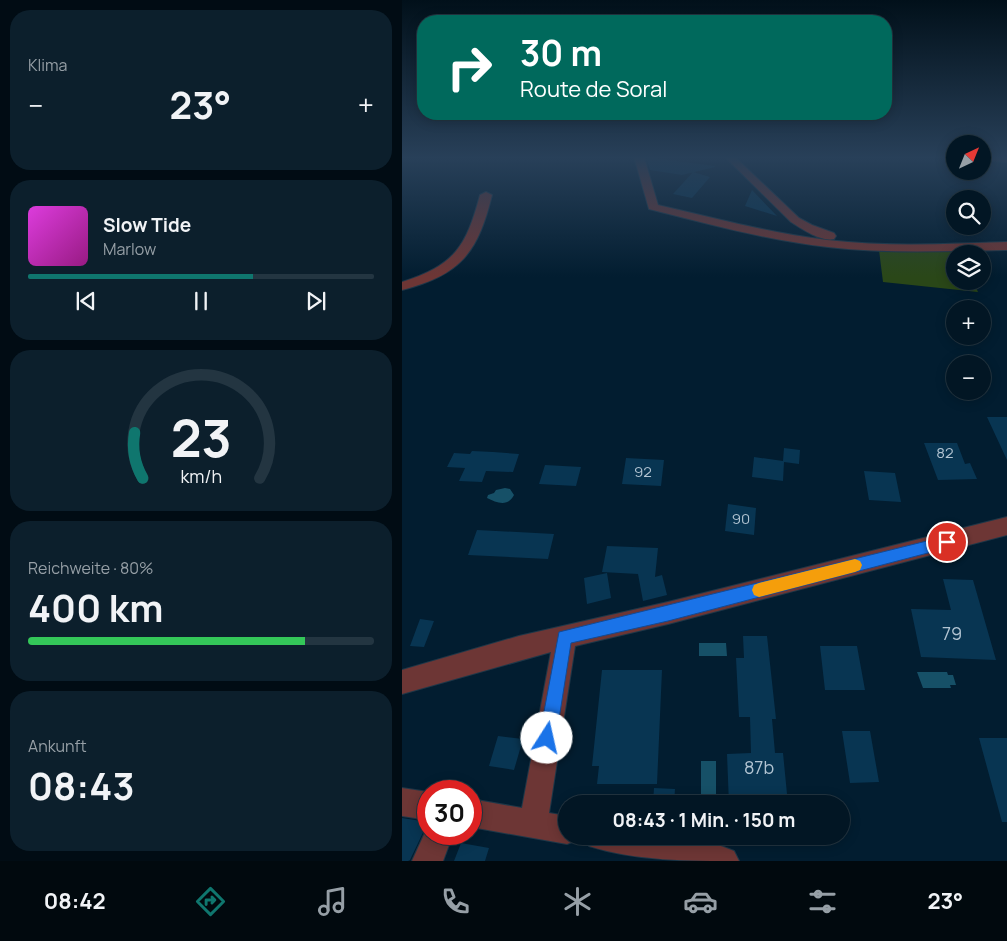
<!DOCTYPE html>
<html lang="de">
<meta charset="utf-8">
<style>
:root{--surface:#021624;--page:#0c1f2c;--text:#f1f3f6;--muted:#969fa6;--line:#233541;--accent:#0f766e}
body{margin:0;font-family:Manrope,sans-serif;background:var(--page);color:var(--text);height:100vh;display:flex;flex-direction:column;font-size:19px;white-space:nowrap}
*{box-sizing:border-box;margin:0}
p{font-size:16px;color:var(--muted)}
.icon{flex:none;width:28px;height:28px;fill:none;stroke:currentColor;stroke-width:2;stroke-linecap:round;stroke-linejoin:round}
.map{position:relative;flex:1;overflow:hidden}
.side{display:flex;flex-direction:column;gap:10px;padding:10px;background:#010c14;width:402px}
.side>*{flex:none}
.banner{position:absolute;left:15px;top:15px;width:475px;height:105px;border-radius:20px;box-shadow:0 2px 12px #0003,0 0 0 1px var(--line);background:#00695c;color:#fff;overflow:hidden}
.needle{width:32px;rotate:43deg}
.fabs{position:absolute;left:544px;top:135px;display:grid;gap:10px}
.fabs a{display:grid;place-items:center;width:45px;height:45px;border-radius:50%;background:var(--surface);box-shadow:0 2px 12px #0003,0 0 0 1px var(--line);font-size:25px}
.speed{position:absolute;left:15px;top:780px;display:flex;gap:10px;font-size:25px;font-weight:700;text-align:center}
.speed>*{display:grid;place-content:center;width:65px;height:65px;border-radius:50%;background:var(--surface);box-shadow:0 2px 12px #0003,0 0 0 1px var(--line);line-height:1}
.speed .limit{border:8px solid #d22;background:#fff;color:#111}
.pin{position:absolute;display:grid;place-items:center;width:42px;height:42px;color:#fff;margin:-21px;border:2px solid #fff;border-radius:50%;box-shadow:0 1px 5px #0007}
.me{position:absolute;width:55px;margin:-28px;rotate:10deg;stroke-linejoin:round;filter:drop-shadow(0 0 4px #0008)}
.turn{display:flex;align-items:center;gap:18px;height:105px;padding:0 20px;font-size:22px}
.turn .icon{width:65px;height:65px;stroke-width:2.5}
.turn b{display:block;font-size:35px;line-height:42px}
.big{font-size:38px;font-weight:700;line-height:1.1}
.side .tile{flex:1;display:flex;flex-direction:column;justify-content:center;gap:8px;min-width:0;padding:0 18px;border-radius:20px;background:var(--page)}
.side .dial{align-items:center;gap:0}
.dial svg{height:130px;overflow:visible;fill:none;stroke:var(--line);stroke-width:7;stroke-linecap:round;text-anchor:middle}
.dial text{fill:var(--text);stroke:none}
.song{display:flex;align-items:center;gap:15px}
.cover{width:60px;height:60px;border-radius:8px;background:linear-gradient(135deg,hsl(300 70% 55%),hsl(310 70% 35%))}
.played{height:5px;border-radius:2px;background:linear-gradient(90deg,var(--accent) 65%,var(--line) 65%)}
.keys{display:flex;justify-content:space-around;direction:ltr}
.heat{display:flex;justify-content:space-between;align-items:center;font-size:28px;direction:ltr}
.charge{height:8px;border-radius:4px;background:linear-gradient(90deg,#34c759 80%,var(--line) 0)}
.trip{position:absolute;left:156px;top:795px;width:292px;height:50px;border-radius:25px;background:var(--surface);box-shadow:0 2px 12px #0003,0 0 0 1px var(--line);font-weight:700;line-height:50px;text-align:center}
.tab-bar{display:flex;height:80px;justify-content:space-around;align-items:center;background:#01090e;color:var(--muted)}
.tab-bar .icon{width:35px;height:35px}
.tab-bar .selected{color:var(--accent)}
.tab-bar b{font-size:22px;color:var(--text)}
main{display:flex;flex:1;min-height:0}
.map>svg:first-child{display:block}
.green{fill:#2a4718}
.water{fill:#165067}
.building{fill:#083552}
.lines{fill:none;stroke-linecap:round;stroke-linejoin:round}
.minor-casing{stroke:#1e3748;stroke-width:2}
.minor{fill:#6d3635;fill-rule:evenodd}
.route{fill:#1a73e8;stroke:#114b97}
.slow{fill:#f59e0b}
.labels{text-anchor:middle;stroke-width:5;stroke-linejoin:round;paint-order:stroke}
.number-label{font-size:15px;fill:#b2c4d2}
.near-number-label{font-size:18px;fill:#b2c4d2}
</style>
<main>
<section class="side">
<div class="tile"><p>Klima</p>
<div class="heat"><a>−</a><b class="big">23°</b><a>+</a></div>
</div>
<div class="tile">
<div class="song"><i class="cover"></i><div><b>Slow Tide</b><p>Marlow</p></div></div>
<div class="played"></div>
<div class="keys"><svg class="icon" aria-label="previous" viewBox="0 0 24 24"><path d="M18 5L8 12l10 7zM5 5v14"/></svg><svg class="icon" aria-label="pause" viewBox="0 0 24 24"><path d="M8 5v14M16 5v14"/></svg><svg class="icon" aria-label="next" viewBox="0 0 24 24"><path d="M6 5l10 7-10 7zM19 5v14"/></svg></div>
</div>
<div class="tile dial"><svg viewBox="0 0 100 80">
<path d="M14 69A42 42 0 1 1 86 69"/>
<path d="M14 69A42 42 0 0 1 9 41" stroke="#0f766e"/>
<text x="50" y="56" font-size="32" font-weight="700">23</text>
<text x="50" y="72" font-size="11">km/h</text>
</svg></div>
<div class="tile"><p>Reichweite · 80%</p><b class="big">400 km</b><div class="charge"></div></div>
<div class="tile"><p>Ankunft</p><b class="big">08:43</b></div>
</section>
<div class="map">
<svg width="605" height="861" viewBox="0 0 605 861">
<rect width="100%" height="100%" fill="#021d30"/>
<!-- green -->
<path class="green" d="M477,250H556L558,254H552V281H571L576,292L481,282Z"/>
<!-- water -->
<path class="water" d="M103,488L108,489L112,495C106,507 95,503 85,498L86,495L92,493L94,490Z
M297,643H324L325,656H297Z
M515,672H545L546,675H551L554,685H548L549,688H521Z
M299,761H314V798L299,797Z"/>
<!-- building -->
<path class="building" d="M244,157L313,166V167L280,175L248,170Z
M291,172L308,177L290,198L271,194Z
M350,190L375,216L343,206Z
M585,417H605V460Z
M522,443H555L563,464L568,463L575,479L536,480Z
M382,448L398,450L397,464L382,462L381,481L350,477L352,457L381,461Z
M70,451L91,452L117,454L111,472L84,471L80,482L57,481L63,468L45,467L52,453L68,454Z
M224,458L262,460L259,486L220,484Z
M143,465L179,467L174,486L137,484Z
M462,471L493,473L499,502L467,500Z
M326,504L354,508L352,535L323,531Z
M75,530L152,534L146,559L66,555Z
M205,546L256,548L253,577L260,575L265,595L241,601L236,574L200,572Z
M205,573L209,598L185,604L182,578Z
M541,579L571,580L594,660L519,657L509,609L549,610Z
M18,619L32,621L22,647L8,646Z
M341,636H365L374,719H370L373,753H381L386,804H327L325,754L349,753L348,717H337L334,658H342Z
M418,646H455L463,690H423Z
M200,670H260L255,784H195L197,766H190Z
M440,731H468L477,782L448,783Z
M96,736L121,739L112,770L87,766Z
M577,738H605V822H600Z
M252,788L273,789L272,804H251Z
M0,818L26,822L8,860L6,861H0Z
M59,843L87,848L83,861H52Z"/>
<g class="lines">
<!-- minor casing -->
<g class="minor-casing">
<path id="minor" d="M232,157H242L256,205C312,218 368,233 425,240C484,247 545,244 605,242V250C545,251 485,254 426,247C365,240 306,224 247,209Z
M323,157H333L397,218L410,225L432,233L434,236L432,239C419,242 400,229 389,222Z
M580,157H605V162L583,160L580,159Z
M84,192L90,195C76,252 59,275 0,290V282C53,265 64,247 78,195Z
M605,517V535L266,624L173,646L147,813L165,816V836H177L175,840L165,844L69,827V799L120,808L149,652L0,694V670L117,636L266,602Z
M0,788L26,792V820L0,816Z
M26,826V834H51L41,861H10Z
M183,836C232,836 286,831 332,851L337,861C287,861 234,861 187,846Z"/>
</g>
<!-- minor -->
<use href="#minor" class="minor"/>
</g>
<!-- sky -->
<linearGradient id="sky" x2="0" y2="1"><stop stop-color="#01101a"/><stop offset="0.57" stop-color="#284059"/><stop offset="1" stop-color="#284059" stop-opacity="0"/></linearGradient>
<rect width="605" height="277" fill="url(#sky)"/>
<!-- route -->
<path class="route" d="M545,536L550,537L552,542L550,546L545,548L266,621L169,643L154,738L151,744L145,747L139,744L137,738L157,632Z"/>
<!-- slow -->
<path class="slow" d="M453,559L458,561L460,565L458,570L453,572L357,597L352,595L350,590L352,585L357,583Z"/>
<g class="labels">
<!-- number labels -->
<g class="number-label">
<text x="543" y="458">82</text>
<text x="241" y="477">92</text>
<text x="339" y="524">90</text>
</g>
<!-- near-number labels -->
<g class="near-number-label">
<text x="550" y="640">79</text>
<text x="357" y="774">87b</text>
</g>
</g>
</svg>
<div class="fabs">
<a><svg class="needle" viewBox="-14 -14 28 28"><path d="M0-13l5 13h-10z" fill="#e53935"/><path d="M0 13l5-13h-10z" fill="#969fa6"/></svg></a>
<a><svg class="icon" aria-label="search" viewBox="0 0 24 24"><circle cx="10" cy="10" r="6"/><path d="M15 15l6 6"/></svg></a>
<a><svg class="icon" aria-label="layers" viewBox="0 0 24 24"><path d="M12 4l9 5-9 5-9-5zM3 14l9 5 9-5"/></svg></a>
<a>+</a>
<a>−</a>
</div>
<div class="speed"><div class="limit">30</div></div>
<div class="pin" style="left:545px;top:542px;background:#d93025"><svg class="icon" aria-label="arrive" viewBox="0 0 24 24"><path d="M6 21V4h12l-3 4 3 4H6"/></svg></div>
<svg class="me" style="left:145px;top:738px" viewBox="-20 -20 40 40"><circle r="19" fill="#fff"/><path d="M0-13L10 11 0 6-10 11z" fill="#1a73e8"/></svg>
<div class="trip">08:43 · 1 Min. · 150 m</div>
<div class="banner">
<div class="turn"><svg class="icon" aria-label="right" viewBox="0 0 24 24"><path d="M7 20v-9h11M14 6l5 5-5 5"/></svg><div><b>30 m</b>Route de Soral</div></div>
</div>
</div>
</main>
<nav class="tab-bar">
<b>08:42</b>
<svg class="icon selected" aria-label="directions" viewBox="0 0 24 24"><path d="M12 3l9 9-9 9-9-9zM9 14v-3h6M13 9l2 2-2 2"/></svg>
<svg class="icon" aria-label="music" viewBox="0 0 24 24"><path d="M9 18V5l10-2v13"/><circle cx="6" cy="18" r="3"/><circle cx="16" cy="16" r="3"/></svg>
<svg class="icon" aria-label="phone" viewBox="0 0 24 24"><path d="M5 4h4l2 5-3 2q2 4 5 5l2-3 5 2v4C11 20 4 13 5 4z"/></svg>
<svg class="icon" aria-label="climate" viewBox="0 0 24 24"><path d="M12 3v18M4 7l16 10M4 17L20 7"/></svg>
<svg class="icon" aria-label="car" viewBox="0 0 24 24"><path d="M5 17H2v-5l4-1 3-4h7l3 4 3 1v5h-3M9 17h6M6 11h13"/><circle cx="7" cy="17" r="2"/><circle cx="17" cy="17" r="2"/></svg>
<svg class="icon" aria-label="filters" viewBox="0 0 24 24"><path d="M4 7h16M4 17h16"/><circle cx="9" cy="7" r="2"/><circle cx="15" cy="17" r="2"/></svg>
<b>23°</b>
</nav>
